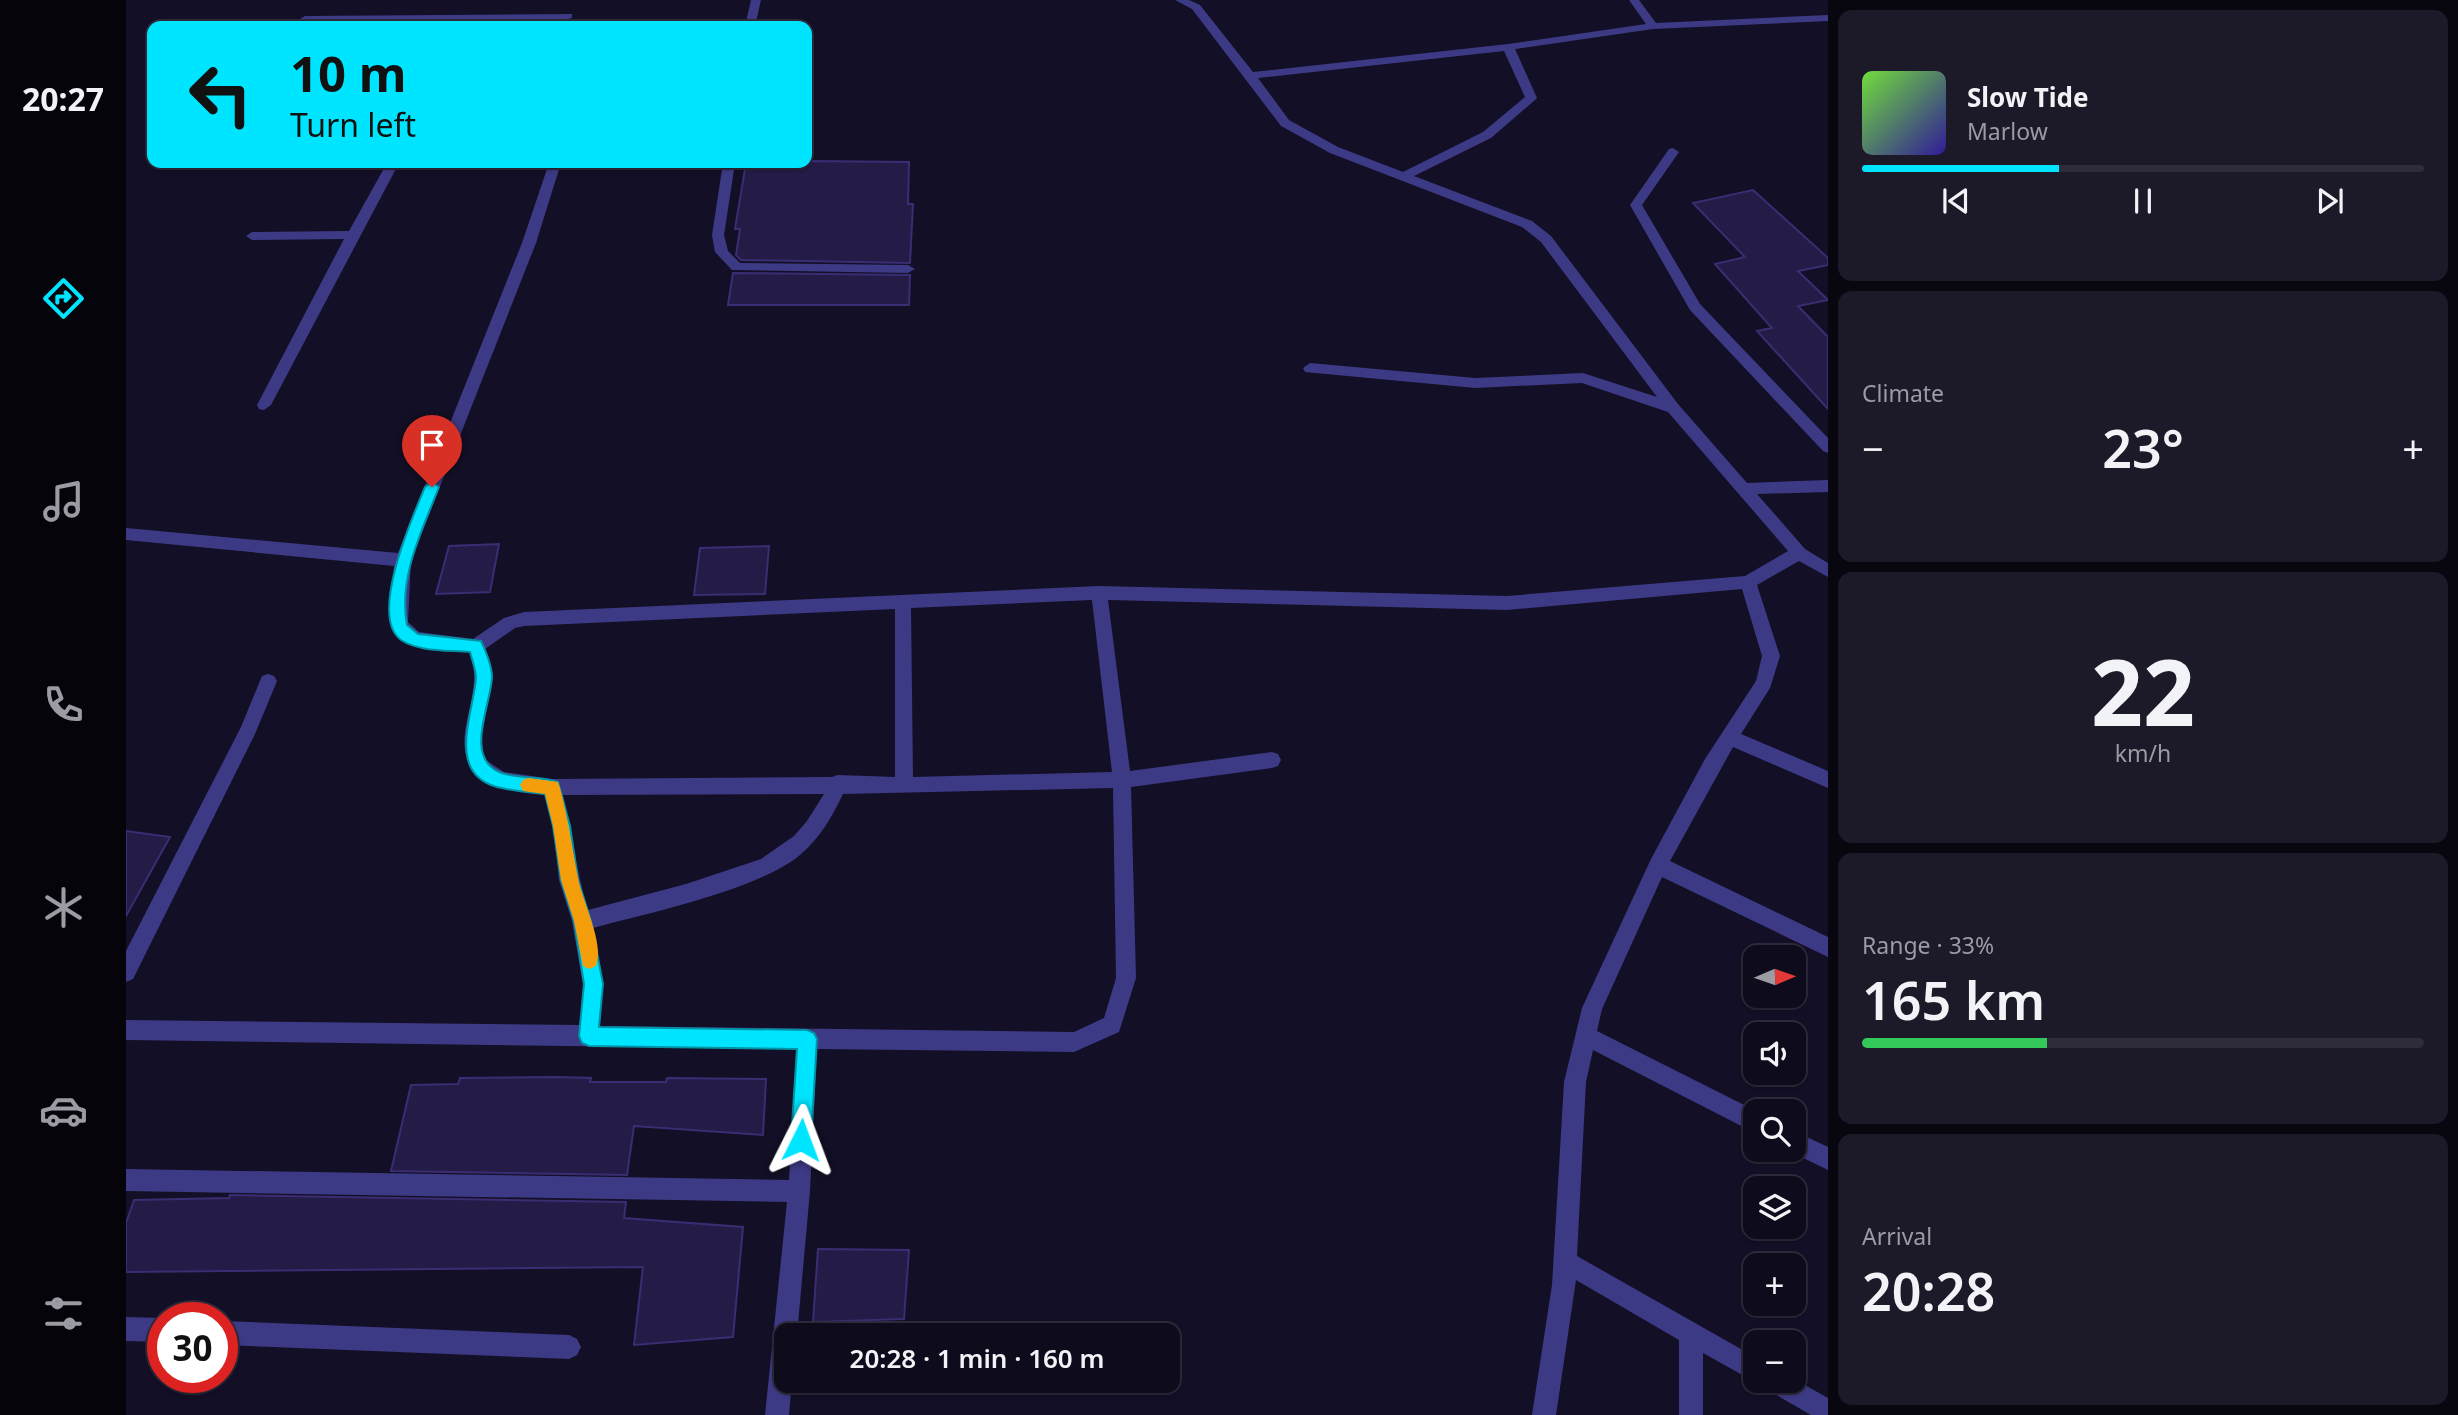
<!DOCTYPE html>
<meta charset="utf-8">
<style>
:root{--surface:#0e0b1c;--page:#1c1929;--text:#f1f3f6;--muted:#9b9ba3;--line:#2e2b3b;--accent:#00e5ff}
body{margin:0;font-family:"Noto Sans",sans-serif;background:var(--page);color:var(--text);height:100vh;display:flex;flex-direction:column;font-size:26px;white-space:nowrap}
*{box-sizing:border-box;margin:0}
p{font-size:23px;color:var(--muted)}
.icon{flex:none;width:38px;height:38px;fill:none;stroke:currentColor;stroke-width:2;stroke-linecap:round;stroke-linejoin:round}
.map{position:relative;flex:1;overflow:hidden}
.side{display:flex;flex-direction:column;gap:10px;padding:10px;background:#08060f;width:630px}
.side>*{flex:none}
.banner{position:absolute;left:21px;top:21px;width:665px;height:147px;border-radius:14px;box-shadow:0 2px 5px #0004,0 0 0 2px var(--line);background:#00e5ff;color:#111;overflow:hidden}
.needle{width:46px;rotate:88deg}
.fabs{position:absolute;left:1617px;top:945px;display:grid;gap:14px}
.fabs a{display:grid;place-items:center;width:63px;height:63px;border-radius:14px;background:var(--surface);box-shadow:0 2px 5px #0004,0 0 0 2px var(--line);font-size:35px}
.speed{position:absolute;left:21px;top:1302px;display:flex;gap:14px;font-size:35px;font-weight:700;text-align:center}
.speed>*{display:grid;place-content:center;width:91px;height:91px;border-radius:50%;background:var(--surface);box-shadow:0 2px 5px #0004,0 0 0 2px var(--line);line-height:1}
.speed .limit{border:10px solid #d22;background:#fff;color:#111}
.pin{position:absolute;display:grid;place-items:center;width:60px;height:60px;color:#fff;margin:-72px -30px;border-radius:50% 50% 50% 0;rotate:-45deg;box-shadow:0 0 7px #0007}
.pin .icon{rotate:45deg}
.me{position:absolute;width:77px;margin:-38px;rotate:3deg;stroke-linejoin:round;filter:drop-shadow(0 0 5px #0008)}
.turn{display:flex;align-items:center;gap:24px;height:147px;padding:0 28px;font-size:32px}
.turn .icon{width:91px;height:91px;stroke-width:2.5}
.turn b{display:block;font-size:49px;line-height:60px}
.big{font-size:52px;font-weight:600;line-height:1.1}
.side .tile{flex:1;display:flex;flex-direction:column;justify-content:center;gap:10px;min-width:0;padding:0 24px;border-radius:14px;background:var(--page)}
.side .dial{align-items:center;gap:0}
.dial b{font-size:91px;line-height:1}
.song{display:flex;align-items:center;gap:21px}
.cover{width:84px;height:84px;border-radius:10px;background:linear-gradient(135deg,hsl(100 70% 55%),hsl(250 70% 35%))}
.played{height:7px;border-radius:4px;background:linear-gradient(90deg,var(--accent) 35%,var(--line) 35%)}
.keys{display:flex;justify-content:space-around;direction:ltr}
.heat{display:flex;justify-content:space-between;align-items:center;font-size:38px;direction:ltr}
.charge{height:10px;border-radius:5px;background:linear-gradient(90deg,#34c759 33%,var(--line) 0)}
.trip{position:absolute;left:648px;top:1323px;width:406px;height:70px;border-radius:14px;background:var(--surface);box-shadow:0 2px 5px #0004,0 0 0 2px var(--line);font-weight:600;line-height:70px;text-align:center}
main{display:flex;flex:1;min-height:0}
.tabs{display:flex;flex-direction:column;width:126px;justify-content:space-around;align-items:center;background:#06040b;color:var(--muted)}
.tabs .icon{width:49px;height:49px}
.tabs .on{color:var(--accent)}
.tabs b{font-size:32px;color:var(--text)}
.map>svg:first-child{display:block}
.building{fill:#241b47;stroke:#3b2d73;stroke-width:2}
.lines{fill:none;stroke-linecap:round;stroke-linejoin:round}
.minor{fill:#3d3a85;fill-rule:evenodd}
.route{fill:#00e5ff;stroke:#0095a6;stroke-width:2}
.slow{fill:#f59e0b}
</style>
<main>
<nav class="tabs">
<b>20:27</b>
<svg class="icon on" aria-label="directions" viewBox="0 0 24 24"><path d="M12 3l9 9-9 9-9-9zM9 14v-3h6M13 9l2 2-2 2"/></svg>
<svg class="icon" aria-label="music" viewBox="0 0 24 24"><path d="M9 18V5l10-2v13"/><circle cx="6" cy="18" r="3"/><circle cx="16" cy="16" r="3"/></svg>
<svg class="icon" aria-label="phone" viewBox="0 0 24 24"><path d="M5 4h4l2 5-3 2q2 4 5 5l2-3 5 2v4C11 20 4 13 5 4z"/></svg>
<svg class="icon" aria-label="climate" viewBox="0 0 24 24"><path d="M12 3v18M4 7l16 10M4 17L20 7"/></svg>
<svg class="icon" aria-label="car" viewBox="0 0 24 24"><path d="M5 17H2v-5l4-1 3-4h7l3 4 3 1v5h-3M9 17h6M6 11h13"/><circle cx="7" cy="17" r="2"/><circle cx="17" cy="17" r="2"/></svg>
<svg class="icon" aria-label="filters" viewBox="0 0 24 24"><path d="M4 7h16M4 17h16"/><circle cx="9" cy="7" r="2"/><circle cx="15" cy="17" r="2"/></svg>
</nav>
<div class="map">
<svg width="1702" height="1415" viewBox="0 0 1702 1415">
<rect width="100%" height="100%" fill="#130f26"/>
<!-- building -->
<path class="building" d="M681,161L783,162L782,204H787L784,263L615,260L610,255L614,229H609L620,163Z
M1627,190L1702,258V265L1672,271L1702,300L1672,306L1702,337V409L1631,331L1646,328L1589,264L1619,257L1567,203Z
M607,273L784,275L783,305H602Z
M373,544L364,592L310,594L323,546Z
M643,546L639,594L568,595L574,548Z
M0,831L44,837L0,916Z
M428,1077L465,1078L464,1082H540L541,1078L640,1079L637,1135L508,1126L501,1175L265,1171L285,1085L332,1084L334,1078Z
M104,1195L500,1202L498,1218L617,1227L607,1337L508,1345L517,1267L0,1272V1223L8,1200L103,1198Z
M692,1249L783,1250L778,1319L687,1322Z"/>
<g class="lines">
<!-- minor -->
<path class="minor" d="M625,0H635L629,26H619Z
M1049,0H1063L1074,5L1127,72L1382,44L1520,24L1503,0H1513L1530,23L1702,15V21L1527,29L1389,49L1411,98L1409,100L1365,138L1288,176L1406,221L1425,236L1552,404L1621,483L1702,480V492L1631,494L1679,549L1702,563V577L1673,561L1631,585L1654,656L1644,688L1615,734L1702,771V788L1607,747L1544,861L1702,937V957L1536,877L1476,1009L1471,1031L1630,1111L1629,1133L1467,1050L1460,1082L1451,1256L1629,1357V1381H1632L1629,1382L1577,1353V1415H1553V1340L1450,1280L1430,1415H1406L1426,1285L1438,1082L1456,1008L1525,859L1579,759L1630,681L1636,656L1616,589L1381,610L982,600L1004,771L1146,752L1152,754L1155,760L1152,766L1146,768L1005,787L1010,978L993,1032L948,1052L691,1049L684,1191L671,1335H660V1381H666L663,1415H639L661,1202L0,1191V1169L663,1180L670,1049L0,1040V1020L454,1025L457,984L446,921L433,880L427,826L419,795C375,792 329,781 340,726C345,699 353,680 344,652C269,646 259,643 268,566L0,540V528L272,553L396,243L423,163H435L410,243L285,560L282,622L293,632L347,639L378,618L398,612L973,586L1381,596L1619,576L1662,551L1542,412L1456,383L1349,388L1179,372L1177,368L1184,363L1349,378L1457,373L1531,397L1415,242L1396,227L1204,153L1155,126L1066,9ZM1378,51L1399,97L1357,132L1277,172L1212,147L1163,120L1132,78ZM966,600L986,772L787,777L785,608ZM769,609V777L712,775L706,777L426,779L378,772L361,761L357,755L356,734L367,677L359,649L389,628L398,626ZM987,788L990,978L978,1018L948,1032L474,1026L477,984L467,928C522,913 632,890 674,855C694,838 706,817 717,794ZM698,794L681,821L668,836L635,859L560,884L462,910C450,872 447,833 437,795Z
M446,14V18L442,19L179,22L174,19L179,16Z
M1547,148L1553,152L1516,205L1574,304L1702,438V453L1697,451L1564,310L1504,205L1543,149Z
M261,163H273L145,405L138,410L133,409L131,405L218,239L126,240L120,236L126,232L223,231Z
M597,163H609L598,235L602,251L614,263L782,265L789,269L782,273L606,270L589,252L586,235Z
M142,674L148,676L151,681L129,734L7,979L0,982V951L115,727L136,676Z
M1668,1131L1702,1147V1170L1661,1150H1668Z
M0,1317L37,1318V1342L0,1341Z
M96,1321L443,1335L451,1339L455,1347L451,1355L443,1359L96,1345Z
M1668,1379L1702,1398V1415H1685L1640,1389L1636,1381Z"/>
</g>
<!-- route -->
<path class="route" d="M306,482L313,487C296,531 272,577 281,625L292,634L355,641C360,651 366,667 366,677C365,705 338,756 373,772C391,780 413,775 432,782L444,826L452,880L465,921L477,984L473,1027L681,1030L688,1033L691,1039L685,1140L682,1147L675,1150L668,1147L665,1140L671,1049L463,1046L456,1043L453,1036L458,984L448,921L435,880L427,826L419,794C403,792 386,791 371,787C319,773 348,712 350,678C350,670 346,660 344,652C323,650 293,652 275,640C242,616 287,516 299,487Z"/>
<!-- slow -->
<path class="slow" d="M402,778L432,782L434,788C442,818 446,847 452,878C456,901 479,944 470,966L463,969L457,966L448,921L435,880L427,826L419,794L397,791L394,785L397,780Z"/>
</svg>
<div class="fabs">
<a><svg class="needle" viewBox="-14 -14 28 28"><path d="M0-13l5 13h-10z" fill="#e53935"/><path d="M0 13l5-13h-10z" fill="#9b9ba3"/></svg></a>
<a><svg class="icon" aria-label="sound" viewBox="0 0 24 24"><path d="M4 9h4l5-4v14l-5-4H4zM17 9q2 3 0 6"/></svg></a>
<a><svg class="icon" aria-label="search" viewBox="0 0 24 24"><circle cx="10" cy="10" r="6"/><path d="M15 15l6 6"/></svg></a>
<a><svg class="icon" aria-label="layers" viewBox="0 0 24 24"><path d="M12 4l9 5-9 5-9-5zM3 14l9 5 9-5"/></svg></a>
<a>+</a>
<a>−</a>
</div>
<div class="speed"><div class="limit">30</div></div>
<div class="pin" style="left:306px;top:487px;background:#d93025"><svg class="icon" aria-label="arrive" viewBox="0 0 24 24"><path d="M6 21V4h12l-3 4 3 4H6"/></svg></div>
<svg class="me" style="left:675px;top:1140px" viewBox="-20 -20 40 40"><path d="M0-17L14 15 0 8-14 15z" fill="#00e5ff" stroke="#fff" stroke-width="4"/></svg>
<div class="trip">20:28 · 1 min · 160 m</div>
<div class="banner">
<div class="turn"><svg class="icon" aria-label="left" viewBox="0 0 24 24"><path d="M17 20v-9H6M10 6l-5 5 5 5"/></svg><div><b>10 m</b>Turn left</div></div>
</div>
</div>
<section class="side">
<div class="tile">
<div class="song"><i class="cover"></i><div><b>Slow Tide</b><p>Marlow</p></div></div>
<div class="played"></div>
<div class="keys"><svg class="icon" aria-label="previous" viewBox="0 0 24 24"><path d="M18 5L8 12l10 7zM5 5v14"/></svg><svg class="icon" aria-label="pause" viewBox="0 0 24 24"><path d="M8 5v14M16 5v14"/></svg><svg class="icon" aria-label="next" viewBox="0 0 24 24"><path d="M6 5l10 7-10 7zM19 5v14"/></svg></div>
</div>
<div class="tile"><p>Climate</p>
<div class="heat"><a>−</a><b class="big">23°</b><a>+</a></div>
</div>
<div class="tile dial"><b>22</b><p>km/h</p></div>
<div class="tile"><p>Range · 33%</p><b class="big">165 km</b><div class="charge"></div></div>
<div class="tile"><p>Arrival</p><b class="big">20:28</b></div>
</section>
</main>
